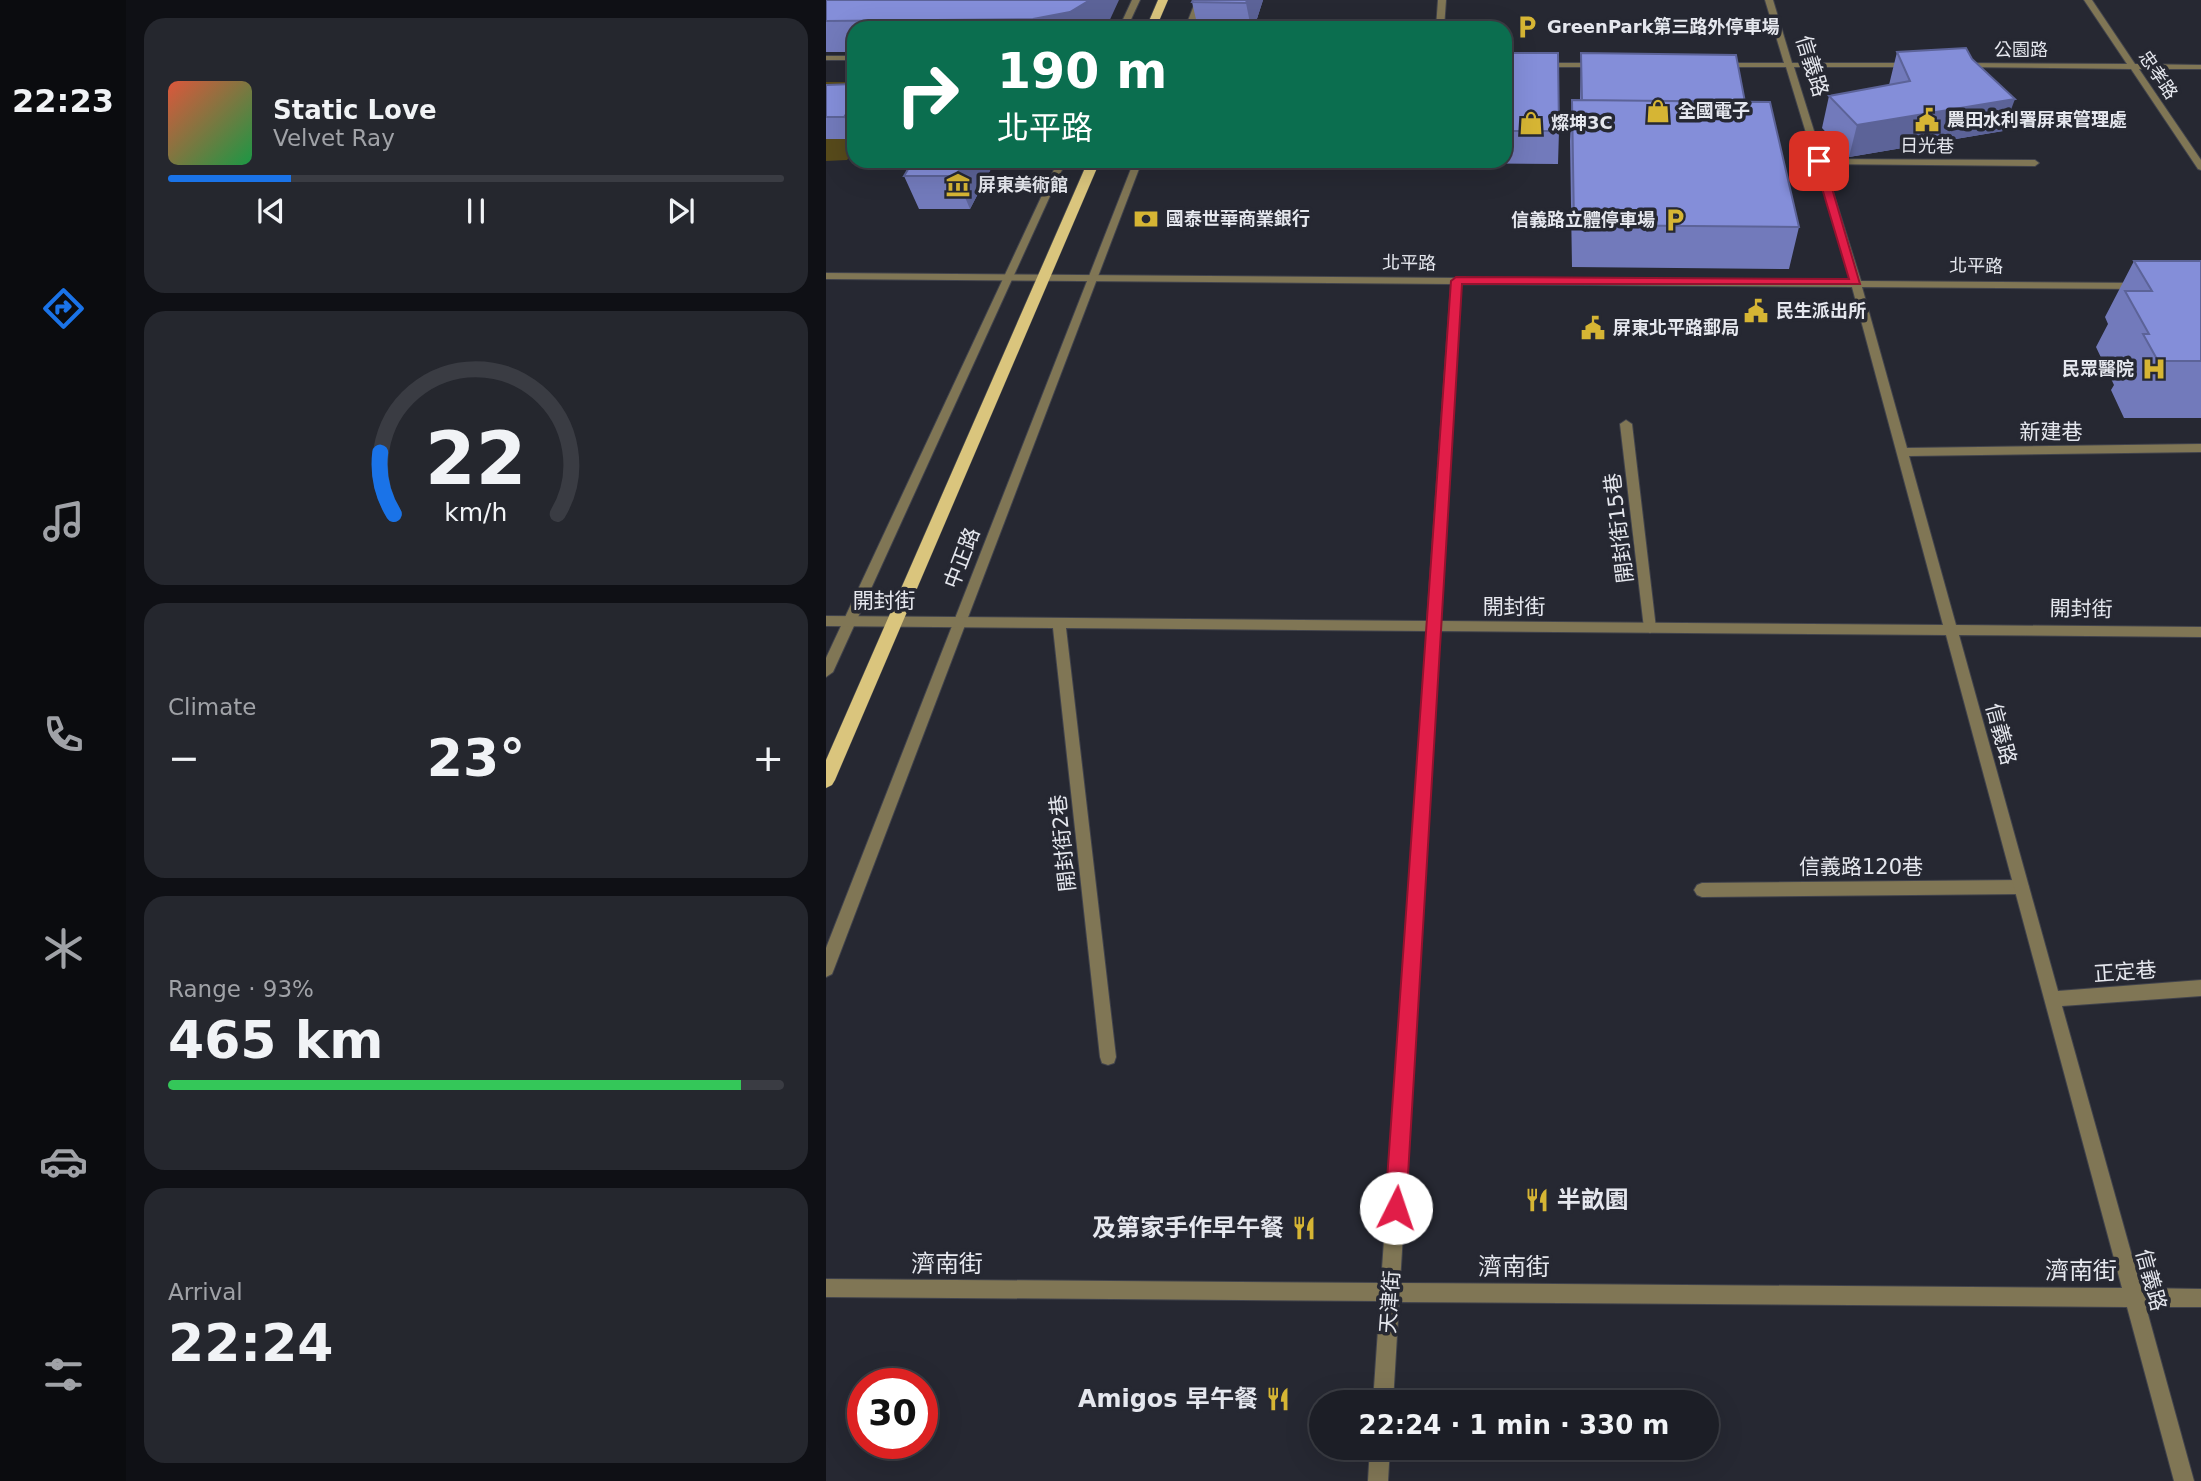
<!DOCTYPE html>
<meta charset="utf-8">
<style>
:root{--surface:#1c1e26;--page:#25272e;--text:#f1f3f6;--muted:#a0a2a7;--line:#3a3c43;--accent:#1a73e8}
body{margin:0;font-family:"DejaVu Sans","Noto Sans TC",sans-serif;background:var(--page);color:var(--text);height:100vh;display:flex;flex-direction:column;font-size:26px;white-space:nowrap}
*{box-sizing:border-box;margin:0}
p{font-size:23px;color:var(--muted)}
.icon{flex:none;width:38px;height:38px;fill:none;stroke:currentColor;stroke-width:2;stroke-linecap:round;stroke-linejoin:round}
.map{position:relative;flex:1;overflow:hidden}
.panel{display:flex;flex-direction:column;gap:18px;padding:18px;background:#0f1015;width:700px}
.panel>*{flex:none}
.banner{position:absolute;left:21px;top:21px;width:665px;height:147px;border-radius:21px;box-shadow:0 7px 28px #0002,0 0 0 2px var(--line);background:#0b6e4f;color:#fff;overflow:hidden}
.speed{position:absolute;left:21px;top:1368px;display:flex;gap:14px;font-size:35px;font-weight:700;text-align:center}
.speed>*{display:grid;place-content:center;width:91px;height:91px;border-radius:50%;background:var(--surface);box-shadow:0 7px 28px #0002,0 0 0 2px var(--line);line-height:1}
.speed .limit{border:10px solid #d22;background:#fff;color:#111}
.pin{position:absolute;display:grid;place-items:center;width:60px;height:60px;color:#fff;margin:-30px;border-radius:14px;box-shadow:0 4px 10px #0006}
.me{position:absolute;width:77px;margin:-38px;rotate:4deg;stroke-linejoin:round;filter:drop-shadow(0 0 5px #0008)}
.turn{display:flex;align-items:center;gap:24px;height:147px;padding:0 35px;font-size:32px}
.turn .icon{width:91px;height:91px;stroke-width:2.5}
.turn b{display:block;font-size:49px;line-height:60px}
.big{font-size:52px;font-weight:700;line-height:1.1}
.panel .tile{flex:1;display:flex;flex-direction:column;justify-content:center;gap:10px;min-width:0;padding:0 24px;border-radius:21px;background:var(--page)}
.panel .dial{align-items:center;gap:0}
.dial svg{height:182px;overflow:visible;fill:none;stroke:var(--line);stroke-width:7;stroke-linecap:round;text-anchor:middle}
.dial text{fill:var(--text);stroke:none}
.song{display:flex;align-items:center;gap:21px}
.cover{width:84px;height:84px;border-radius:10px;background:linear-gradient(135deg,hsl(10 70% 55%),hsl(140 70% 35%))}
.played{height:7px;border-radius:4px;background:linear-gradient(90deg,var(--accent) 20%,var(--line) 20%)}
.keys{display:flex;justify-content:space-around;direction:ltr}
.heat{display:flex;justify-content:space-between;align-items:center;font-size:38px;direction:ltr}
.charge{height:10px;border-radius:5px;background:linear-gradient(90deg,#34c759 93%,var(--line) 0)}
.trip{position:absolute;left:483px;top:1390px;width:410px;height:70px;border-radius:35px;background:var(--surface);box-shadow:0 7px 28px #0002,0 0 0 2px var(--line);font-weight:700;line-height:70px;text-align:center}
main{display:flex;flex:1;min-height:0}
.dock{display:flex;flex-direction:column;width:126px;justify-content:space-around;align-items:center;background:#0b0c0f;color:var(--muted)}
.dock .icon{width:49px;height:49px}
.dock .on{color:var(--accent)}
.dock b{font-size:32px;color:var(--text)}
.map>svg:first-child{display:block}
.green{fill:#574a1b}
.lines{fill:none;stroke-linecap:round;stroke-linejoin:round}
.lane-casing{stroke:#41434c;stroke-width:2}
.street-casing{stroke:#41434c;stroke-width:2}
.primary-casing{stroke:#41434c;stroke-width:1}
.lane{fill:#807655;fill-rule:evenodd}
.street{fill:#807655;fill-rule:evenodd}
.primary{fill:#dac57d;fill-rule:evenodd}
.wall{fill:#727abb}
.shaded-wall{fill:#5c6398}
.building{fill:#848ed9;stroke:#5c6398;stroke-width:2}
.route{fill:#e11d48;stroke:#92132f;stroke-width:2}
.labels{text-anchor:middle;stroke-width:7;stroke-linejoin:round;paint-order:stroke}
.far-poi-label{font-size:18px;font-weight:bold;fill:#e5e7ee;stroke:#262832;text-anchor:start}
.far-street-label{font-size:18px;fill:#e5e7ee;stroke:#262832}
.street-label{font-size:21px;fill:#e5e7ee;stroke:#262832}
.near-poi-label{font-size:24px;font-weight:bold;fill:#e5e7ee;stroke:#262832;text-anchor:end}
.near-street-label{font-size:24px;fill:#e5e7ee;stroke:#262832}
</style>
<main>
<nav class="dock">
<b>22:23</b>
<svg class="icon on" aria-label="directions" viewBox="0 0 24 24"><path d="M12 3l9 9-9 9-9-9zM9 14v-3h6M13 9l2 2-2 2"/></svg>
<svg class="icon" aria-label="music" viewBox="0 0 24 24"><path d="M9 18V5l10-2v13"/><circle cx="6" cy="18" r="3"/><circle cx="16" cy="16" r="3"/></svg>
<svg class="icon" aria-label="phone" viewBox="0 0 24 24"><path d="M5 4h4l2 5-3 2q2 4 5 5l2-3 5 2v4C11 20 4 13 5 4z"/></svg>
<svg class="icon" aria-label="climate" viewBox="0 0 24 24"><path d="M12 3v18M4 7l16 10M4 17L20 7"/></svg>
<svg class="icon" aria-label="car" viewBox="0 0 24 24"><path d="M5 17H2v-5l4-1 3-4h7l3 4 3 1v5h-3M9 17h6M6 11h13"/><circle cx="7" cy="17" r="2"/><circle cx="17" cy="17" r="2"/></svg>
<svg class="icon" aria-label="filters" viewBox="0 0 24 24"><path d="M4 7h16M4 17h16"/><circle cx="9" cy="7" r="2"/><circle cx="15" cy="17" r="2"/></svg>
</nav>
<section class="panel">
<div class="tile">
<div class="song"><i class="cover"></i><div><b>Static Love</b><p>Velvet Ray</p></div></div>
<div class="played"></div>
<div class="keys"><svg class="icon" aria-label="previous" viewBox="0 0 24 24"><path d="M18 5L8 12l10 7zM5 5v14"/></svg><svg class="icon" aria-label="pause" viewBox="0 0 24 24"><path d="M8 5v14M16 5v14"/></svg><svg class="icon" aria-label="next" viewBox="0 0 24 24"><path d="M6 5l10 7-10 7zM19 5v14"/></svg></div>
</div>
<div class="tile dial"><svg viewBox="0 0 100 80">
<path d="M14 69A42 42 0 1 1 86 69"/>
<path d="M14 69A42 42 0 0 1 8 42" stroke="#1a73e8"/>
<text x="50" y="56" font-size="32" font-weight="700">22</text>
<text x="50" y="72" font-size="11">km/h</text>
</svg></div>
<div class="tile"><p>Climate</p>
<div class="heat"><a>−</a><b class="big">23°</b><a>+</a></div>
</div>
<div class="tile"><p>Range · 93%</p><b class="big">465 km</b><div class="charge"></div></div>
<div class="tile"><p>Arrival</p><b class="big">22:24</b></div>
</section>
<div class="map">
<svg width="1375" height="1481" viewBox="0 0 1375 1481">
<rect width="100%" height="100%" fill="#262832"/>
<!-- green -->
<path class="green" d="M0,82H28V150L21,160L0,161Z"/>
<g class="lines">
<!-- lane casing -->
<g class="lane-casing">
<path id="lane" d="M306,0H314L301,28H293Z
M370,0H378L367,28H359Z
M990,159L1209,160L1213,163L1209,166L993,164L990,163Z
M232,161H240L7,672L0,677V658Z
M308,161H316L8,969L6,974L0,977V948Z
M800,420L806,424L830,628L824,633L818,628L794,424Z
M1195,880L1200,882L1203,887L1200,892L1195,894L876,897L871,895L868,890L871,885L876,883Z"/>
</g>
<!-- street casing -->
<g class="street-casing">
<path id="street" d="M612,0H620L618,28H610Z
M939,0H947L966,63H1087L1091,65L1087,67H968L1035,281L1315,283L1320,286L1315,289L1036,287L1081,448L1375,444V452L1083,456L1130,625L1375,627V637L1133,635L1232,991L1375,980V996L1236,1006L1315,1288L1375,1289V1307H1320L1368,1481H1348L1301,1307L573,1302L567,1402H547L554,1301L0,1297V1279L555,1283L601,631L240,628L290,1057L288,1063L282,1065L276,1063L274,1057L227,628L0,626V616L601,621L625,284L0,279V273L1025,281L960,67H893L889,65L893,63H958ZM635,284L1026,287L1117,625L614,621ZM614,631L1120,635L1296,1288L574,1283Z
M1258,0H1266L1309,64L1375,65V69H1313L1375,160V170L1372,169L1305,69L1135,67L1131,65L1135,63L1301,64Z
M0,56H28V60H0Z
M679,63H772L776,65L772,67H679Z
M544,1447H564L562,1481H542Z"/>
</g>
<!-- primary casing -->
<g class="primary-casing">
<path id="primary" d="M332,0H342L330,28H320Z
M262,161H274L9,780L6,785L0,788V760Z"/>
</g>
<!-- lane -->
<use href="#lane" class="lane"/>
<!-- street -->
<use href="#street" class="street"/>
<!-- primary -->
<use href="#primary" class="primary"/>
</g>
<!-- wall -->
<path class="wall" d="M0,0L281,26L278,28H28V52H0Z
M367,0H437L428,28H372L366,2Z
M1071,52L1177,131L1023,157L996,128L1003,96L1063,85Z
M679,53L733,131L732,164L609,163V161H679Z
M755,53L919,102L973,227L963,269L746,267L744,141L746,100H754Z
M28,84V139H0V85Z
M87,161H169L144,209H93L78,176Z
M1308,261H1375V418H1298L1285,390L1288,385L1270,347L1282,324L1279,317Z"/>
<!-- shaded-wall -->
<path class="shaded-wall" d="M264,0H293L281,26L278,28H210L207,19Z
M421,0H437L428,28H425L420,3Z
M1189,99L1177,131L1023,157L1031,125Z
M28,103V136L18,117Z
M138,161H169L144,209L130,176Z"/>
<!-- building -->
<path class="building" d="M0,0H264L244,12L207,19L0,21Z
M367,0H421L420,3L366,2Z
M1140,48L1146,59L1189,99L1031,125L1003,96L1084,81L1071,52Z
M679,53H732L733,131H679Z
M755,53L910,55L919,102L756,100Z
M28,84V103L18,117H0V85Z
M746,100L944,102L973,227L748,225Z
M87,161H138L130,176H78Z
M1308,261H1375V361H1332L1317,334H1323L1299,291H1326Z"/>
<!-- route -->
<path class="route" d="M993,158L998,161L1034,284H636L580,1208L577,1215L570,1218L562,1215L559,1208L625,281L630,277L1023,279L988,161Z"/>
<!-- icons -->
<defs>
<g id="parking-bare" transform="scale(1.89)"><path d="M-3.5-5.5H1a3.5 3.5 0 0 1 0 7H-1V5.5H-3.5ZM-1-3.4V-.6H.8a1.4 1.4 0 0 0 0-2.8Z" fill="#d6b534" stroke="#262832" stroke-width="2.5" paint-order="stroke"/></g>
<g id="shop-bare" transform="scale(1.89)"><path d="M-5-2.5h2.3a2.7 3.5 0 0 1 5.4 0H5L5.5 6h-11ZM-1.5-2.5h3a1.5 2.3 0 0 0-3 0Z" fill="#d6b534" stroke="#262832" stroke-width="2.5" paint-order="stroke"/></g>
<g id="civic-bare" transform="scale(1.89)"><path d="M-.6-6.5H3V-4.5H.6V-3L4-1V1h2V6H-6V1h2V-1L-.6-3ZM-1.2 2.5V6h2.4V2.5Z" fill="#d6b534" stroke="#262832" stroke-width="2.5" paint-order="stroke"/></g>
<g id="museum-bare" transform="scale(1.89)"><path d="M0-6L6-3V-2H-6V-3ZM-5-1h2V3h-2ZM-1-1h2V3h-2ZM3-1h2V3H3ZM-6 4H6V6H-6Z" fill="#d6b534" stroke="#262832" stroke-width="2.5" paint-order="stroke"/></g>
<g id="bank-bare" transform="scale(1.89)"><path d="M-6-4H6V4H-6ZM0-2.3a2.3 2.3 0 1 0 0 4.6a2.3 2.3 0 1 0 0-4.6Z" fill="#d6b534" stroke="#262832" stroke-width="2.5" paint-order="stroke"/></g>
<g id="hospital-bare" transform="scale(1.89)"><path d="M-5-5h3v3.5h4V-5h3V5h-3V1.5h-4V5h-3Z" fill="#d6b534" stroke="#262832" stroke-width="2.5" paint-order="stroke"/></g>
<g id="restaurant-bare" transform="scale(1.89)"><path d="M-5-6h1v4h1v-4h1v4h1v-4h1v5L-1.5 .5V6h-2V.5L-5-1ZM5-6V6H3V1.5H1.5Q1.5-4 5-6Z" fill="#d6b534" stroke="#262832" stroke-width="2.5" paint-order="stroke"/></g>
</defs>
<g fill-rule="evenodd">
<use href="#parking-bare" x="701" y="27"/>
<use href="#shop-bare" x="832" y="111"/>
<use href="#civic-bare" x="1101" y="120"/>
<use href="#shop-bare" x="705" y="123"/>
<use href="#museum-bare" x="132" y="185"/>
<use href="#bank-bare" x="320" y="219"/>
<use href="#parking-bare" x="849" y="220"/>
<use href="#civic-bare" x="930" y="311"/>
<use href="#civic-bare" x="767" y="328"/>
<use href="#hospital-bare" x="1328" y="369"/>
<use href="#restaurant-bare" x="711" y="1200"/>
<use href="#restaurant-bare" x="478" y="1228"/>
<use href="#restaurant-bare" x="452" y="1399"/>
</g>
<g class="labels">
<!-- far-poi labels -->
<g class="far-poi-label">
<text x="721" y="33">GreenPark第三路外停車場</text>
<text x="852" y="117">全國電子</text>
<text x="1121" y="126">農田水利署屏東管理處</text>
<text x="725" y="129">燦坤3C</text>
<text x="152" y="191">屏東美術館</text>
<text x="340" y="225">國泰世華商業銀行</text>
<text x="829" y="226" text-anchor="end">信義路立體停車場</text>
<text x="950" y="317">民生派出所</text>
<text x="787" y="334">屏東北平路郵局</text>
<text x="1308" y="375" text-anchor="end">民眾醫院</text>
</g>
<!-- far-street labels -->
<g class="far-street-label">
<text x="1195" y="56">公園路</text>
<text transform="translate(1332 75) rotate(56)" y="6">忠孝路</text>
<text transform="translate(1101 146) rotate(1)" y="6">日光巷</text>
<text transform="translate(583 263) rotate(1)" y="6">北平路</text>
<text transform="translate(1150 266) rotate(1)" y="6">北平路</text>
</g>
<!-- street labels -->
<g class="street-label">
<text transform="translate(986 66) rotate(73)" y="7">信義路</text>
<text x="1225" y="439">新建巷</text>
<text transform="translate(793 528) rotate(-97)" y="7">開封街15巷</text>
<text transform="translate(136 558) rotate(-69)" y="7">中正路</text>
<text x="58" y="608">開封街</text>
<text x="688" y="614">開封街</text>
<text transform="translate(1255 609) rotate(1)" y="7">開封街</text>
<text transform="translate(1175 734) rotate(75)" y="7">信義路</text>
<text transform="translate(237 843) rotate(-96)" y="7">開封街2巷</text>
<text x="1035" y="874">信義路120巷</text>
<text transform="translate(1299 972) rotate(-4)" y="7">正定巷</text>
<text transform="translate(1325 1280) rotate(75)" y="7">信義路</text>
<text transform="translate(564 1302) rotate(-86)" y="7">天津街</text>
</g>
<!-- near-poi labels -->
<g class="near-poi-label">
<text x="731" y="1208" text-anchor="start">半畝園</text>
<text x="458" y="1236">及第家手作早午餐</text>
<text x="432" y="1407">Amigos 早午餐</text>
</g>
<!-- near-street labels -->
<g class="near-street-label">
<text x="121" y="1272">濟南街</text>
<text x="688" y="1275">濟南街</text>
<text x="1255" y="1279">濟南街</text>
</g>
</g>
</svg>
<div class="speed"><div class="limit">30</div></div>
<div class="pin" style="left:993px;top:161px;background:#d93025"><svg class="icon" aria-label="arrive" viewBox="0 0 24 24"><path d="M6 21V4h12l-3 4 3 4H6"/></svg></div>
<svg class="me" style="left:570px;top:1208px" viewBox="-20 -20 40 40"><circle r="19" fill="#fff"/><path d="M0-13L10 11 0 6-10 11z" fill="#e11d48"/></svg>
<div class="trip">22:24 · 1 min · 330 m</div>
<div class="banner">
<div class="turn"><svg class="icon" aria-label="right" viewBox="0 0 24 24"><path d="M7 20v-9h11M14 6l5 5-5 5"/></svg><div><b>190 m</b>北平路</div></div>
</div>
</div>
</main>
